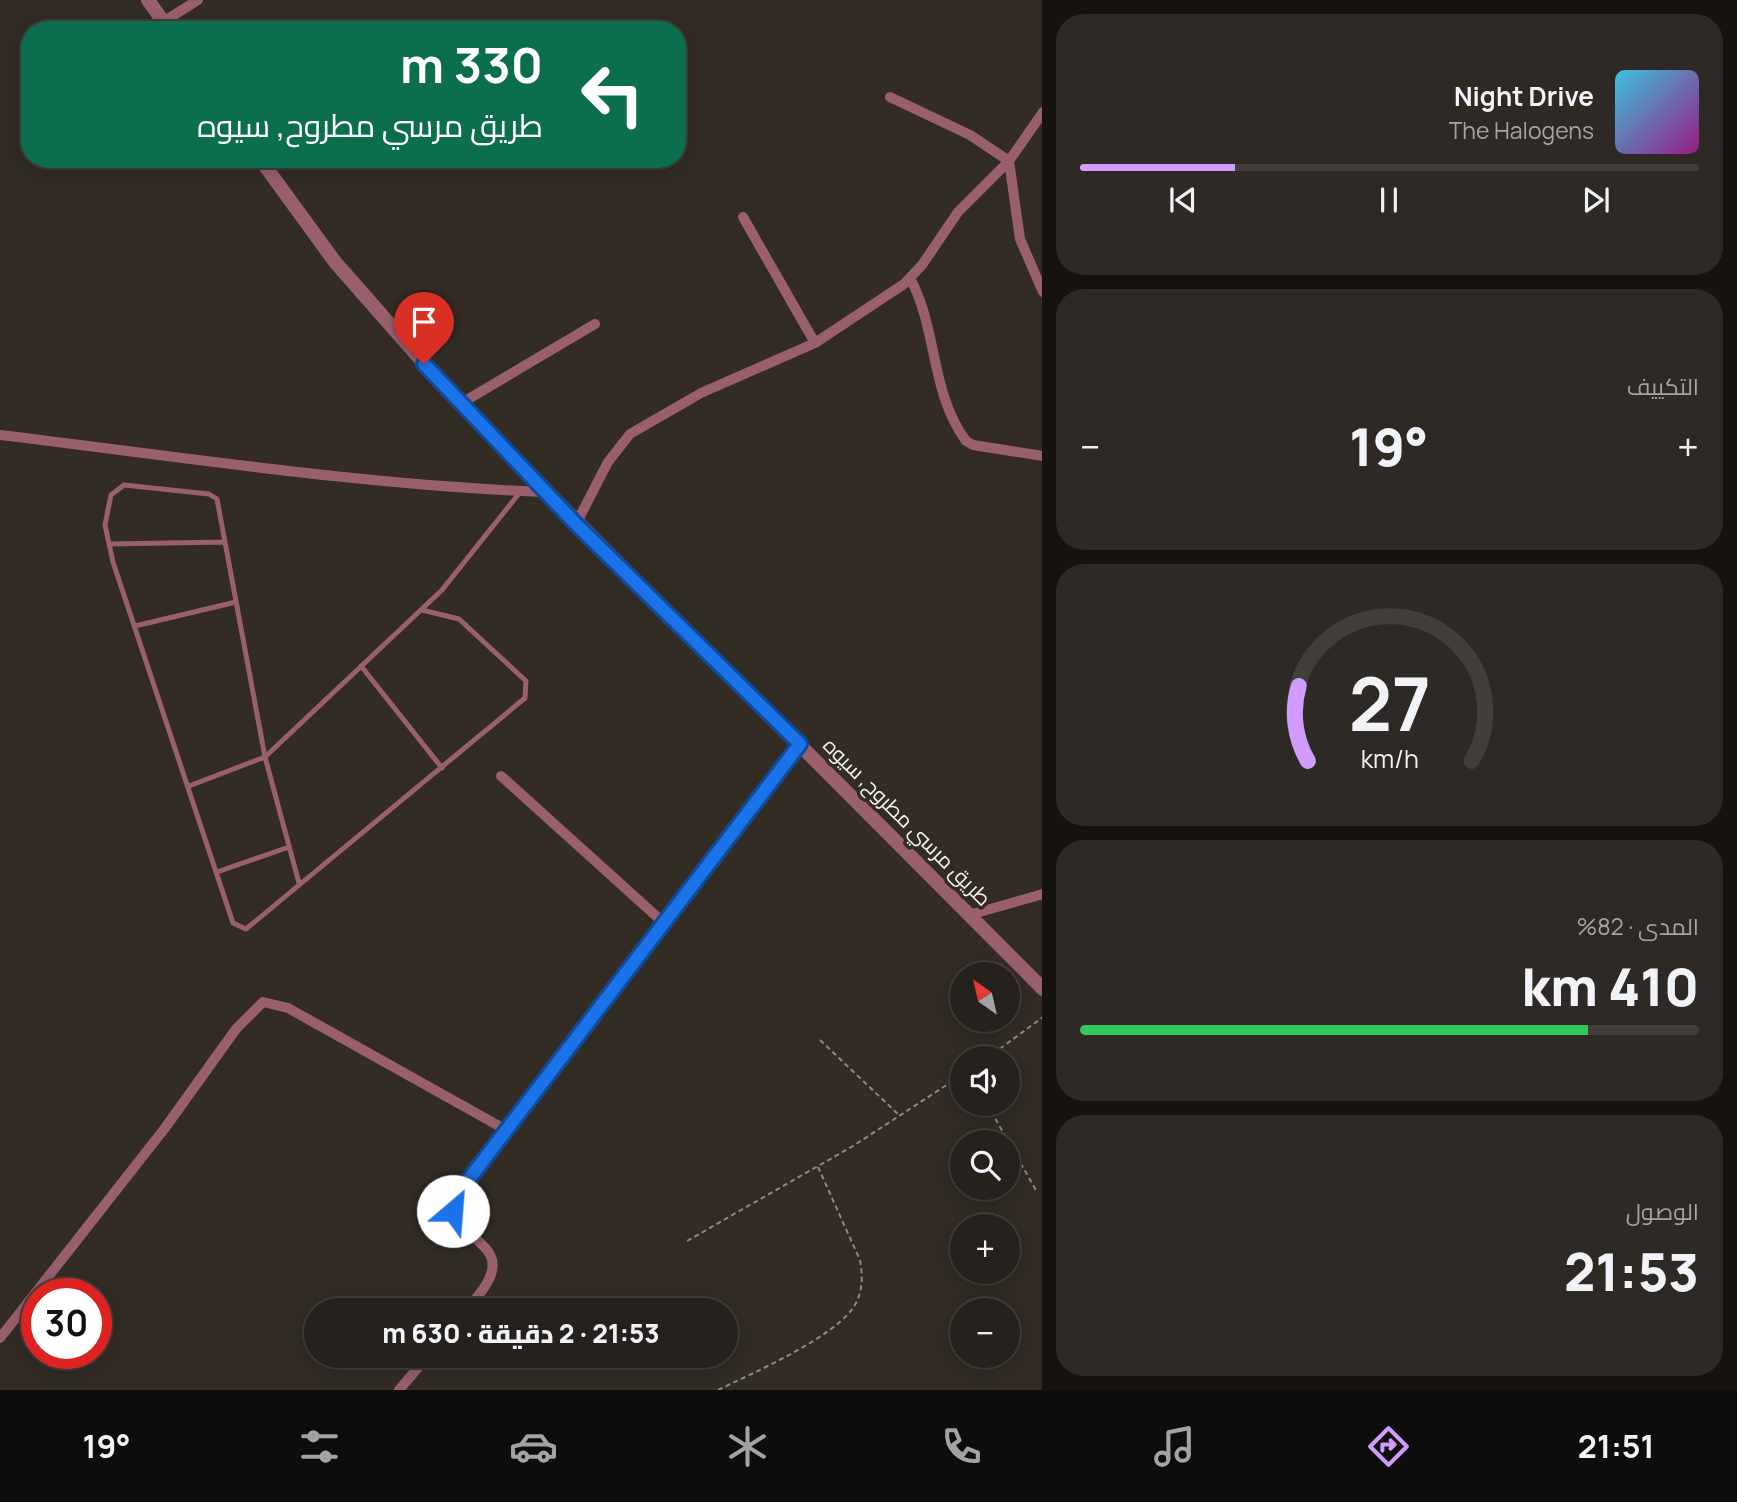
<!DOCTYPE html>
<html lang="ar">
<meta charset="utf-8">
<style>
:root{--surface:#26211c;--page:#2e2925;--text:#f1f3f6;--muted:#a4a3a3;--line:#423e3b;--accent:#d09dff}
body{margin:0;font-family:Manrope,Cairo,sans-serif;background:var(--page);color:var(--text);direction:rtl;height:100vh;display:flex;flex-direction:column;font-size:26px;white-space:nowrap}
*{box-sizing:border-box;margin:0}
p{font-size:23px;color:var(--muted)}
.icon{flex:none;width:38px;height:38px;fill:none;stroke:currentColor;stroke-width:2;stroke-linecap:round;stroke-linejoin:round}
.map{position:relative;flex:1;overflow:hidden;direction:ltr}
.details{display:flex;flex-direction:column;gap:14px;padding:14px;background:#15120f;width:695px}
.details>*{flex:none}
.banner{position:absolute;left:21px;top:21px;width:665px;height:147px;border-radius:28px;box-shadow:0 4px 18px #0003,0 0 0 2px var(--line);direction:rtl;background:#0b6e4f;color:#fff;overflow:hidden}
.needle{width:46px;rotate:326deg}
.buttons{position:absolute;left:950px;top:962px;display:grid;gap:14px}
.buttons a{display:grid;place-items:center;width:70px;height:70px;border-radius:50%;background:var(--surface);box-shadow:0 4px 18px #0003,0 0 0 2px var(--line);font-size:35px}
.speed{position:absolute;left:21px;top:1278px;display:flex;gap:14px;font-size:35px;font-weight:700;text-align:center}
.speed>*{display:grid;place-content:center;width:91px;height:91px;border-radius:50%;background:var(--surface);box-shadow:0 4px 18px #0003,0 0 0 2px var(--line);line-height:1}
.speed .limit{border:10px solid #d22;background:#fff;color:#111}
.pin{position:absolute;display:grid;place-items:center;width:60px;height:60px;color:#fff;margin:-72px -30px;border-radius:50% 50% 50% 0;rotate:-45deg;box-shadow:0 0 7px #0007}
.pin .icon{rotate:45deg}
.me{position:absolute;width:77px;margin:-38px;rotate:27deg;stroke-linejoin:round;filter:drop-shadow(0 0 5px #0008)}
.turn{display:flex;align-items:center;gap:24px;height:147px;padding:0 28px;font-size:32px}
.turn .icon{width:91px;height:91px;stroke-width:2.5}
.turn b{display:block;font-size:49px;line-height:60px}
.big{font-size:52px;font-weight:800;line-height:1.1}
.details .card{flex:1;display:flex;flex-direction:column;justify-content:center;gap:10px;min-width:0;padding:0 24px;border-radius:28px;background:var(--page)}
.details .dial{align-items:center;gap:0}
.dial svg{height:182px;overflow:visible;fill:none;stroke:var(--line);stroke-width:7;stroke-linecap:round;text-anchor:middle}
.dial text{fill:var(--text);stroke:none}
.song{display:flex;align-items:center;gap:21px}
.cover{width:84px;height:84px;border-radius:10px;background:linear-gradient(135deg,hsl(190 70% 55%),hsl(310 70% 35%))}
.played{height:7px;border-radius:4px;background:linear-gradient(90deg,var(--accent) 25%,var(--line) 25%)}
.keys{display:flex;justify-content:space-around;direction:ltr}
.heat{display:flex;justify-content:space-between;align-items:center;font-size:38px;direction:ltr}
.charge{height:10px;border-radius:5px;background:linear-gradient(90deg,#34c759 82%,var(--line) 0)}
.trip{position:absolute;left:304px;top:1298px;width:434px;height:70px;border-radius:35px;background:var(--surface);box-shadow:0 4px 18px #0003,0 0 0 2px var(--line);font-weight:800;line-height:70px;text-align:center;direction:rtl}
.dock{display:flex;height:112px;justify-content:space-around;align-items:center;background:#0f0d0b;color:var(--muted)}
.dock .icon{width:49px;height:49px}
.dock .on{color:var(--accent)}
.dock b{font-size:32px;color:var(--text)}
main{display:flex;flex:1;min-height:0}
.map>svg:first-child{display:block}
.building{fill:#704702;stroke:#7f7870;stroke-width:2}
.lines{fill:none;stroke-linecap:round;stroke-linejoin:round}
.path{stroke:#8d8882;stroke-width:2;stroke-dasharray:5 3.5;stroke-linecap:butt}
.service{stroke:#9a5f6c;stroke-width:5}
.minor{stroke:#9a5f6c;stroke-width:10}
.tertiary{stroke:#9a5f6c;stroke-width:14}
.route-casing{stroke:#114b97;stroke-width:18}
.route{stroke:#1a73e8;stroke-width:12}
.labels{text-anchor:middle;stroke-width:7;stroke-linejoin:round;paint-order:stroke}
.street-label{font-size:21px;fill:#f7f3ee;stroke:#322c25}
</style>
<main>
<section class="details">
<div class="card">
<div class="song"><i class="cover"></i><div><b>Night Drive</b><p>The Halogens</p></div></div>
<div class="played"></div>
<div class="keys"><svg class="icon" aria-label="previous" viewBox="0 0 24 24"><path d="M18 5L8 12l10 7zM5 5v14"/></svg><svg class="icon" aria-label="pause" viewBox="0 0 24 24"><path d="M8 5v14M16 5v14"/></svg><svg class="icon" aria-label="next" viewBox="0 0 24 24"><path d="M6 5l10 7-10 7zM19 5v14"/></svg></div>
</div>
<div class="card"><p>التكييف</p>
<div class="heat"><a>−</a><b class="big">19°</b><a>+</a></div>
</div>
<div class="card dial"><svg viewBox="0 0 100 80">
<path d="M14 69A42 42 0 1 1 86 69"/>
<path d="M14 69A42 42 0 0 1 10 36" stroke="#d09dff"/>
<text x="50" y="56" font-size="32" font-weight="700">27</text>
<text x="50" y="72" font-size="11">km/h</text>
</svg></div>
<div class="card"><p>المدى · 82%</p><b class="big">410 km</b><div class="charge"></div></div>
<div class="card"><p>الوصول</p><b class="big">21:53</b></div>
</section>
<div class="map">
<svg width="1043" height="1390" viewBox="0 0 1043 1390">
<rect width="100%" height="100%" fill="#322c25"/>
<!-- building -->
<path class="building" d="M37,1304V1337L21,1324Z"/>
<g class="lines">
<!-- path -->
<path class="path" d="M820,1040L900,1116
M986,1059L1043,1017
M987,1104L1037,1192
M687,1241L853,1146L962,1075
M718,1390C753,1373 831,1339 853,1308C863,1293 863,1277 860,1260L818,1167"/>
<!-- service -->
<path class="service" d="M109,544L225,542
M135,626L236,602
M361,666L442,768
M189,786L265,757L442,590L521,491
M217,872L289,847
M299,883L265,757L217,499L209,494L124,485L111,495L105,525L113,562L233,923L246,929L525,698L526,681L459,619L422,610"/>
<!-- minor -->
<path class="minor" d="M163,22L198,0
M890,97L970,135L1009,161L1020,239L1043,292
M743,217L815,343
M910,278C938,330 930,392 966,441L973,445L1043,456
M460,404L595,324
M0,435C182,457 362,485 545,492
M576,524L608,462L630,434L701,393L815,343L904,284L922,265L958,212L1009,161L1043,112
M501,776L665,924
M969,915L1043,894
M466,1311C473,1301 484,1291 489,1279C509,1239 441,1237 457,1195L800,744
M0,1338L165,1128L236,1029L263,1002L288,1008L508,1131
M399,1390L428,1356"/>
<!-- tertiary -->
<path class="tertiary" d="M148,0L169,30
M260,159L335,262L460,404L1043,989"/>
</g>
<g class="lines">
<!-- route casing -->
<g class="route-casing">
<path id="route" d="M424,364L576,524L800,744L457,1195L453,1211"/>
</g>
<!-- route -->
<use href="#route" class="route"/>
</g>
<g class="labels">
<!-- street labels -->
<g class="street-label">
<text transform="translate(907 822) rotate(45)" y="7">طريق مرسي مطروح, سيوه</text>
</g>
</g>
</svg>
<div class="buttons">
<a><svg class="needle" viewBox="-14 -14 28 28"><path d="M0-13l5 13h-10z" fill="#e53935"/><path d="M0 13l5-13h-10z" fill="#a4a3a3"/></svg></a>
<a><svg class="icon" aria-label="sound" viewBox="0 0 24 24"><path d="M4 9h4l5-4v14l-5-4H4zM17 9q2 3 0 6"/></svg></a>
<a><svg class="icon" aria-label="search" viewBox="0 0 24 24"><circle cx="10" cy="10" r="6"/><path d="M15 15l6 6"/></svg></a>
<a>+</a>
<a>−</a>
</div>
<div class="speed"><div class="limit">30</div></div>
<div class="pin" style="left:424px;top:364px;background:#d93025"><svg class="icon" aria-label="arrive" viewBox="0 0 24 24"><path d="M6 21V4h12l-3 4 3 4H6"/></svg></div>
<svg class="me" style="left:453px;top:1211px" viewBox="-20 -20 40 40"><circle r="19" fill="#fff"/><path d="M0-13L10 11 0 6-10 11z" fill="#1a73e8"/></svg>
<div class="trip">21:53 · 2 دقيقة · 630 m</div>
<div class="banner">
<div class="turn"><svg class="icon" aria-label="left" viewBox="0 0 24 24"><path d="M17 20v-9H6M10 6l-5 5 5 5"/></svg><div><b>330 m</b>طريق مرسي مطروح, سيوه</div></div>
</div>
</div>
</main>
<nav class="dock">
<b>21:51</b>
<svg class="icon on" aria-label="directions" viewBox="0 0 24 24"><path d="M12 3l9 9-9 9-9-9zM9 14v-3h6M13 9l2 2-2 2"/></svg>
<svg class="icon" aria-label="music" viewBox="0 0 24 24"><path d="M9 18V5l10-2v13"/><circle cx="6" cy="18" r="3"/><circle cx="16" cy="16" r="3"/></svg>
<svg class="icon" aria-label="phone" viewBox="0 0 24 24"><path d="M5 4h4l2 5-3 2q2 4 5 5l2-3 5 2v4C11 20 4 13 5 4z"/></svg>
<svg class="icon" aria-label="climate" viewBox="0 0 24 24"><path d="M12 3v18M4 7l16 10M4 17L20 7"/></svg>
<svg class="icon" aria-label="car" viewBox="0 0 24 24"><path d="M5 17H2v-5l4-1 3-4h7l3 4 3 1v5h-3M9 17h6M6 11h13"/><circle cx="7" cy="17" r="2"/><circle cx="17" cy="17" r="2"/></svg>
<svg class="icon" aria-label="filters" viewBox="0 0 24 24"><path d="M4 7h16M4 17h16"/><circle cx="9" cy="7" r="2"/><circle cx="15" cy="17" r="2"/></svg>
<b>19°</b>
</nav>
